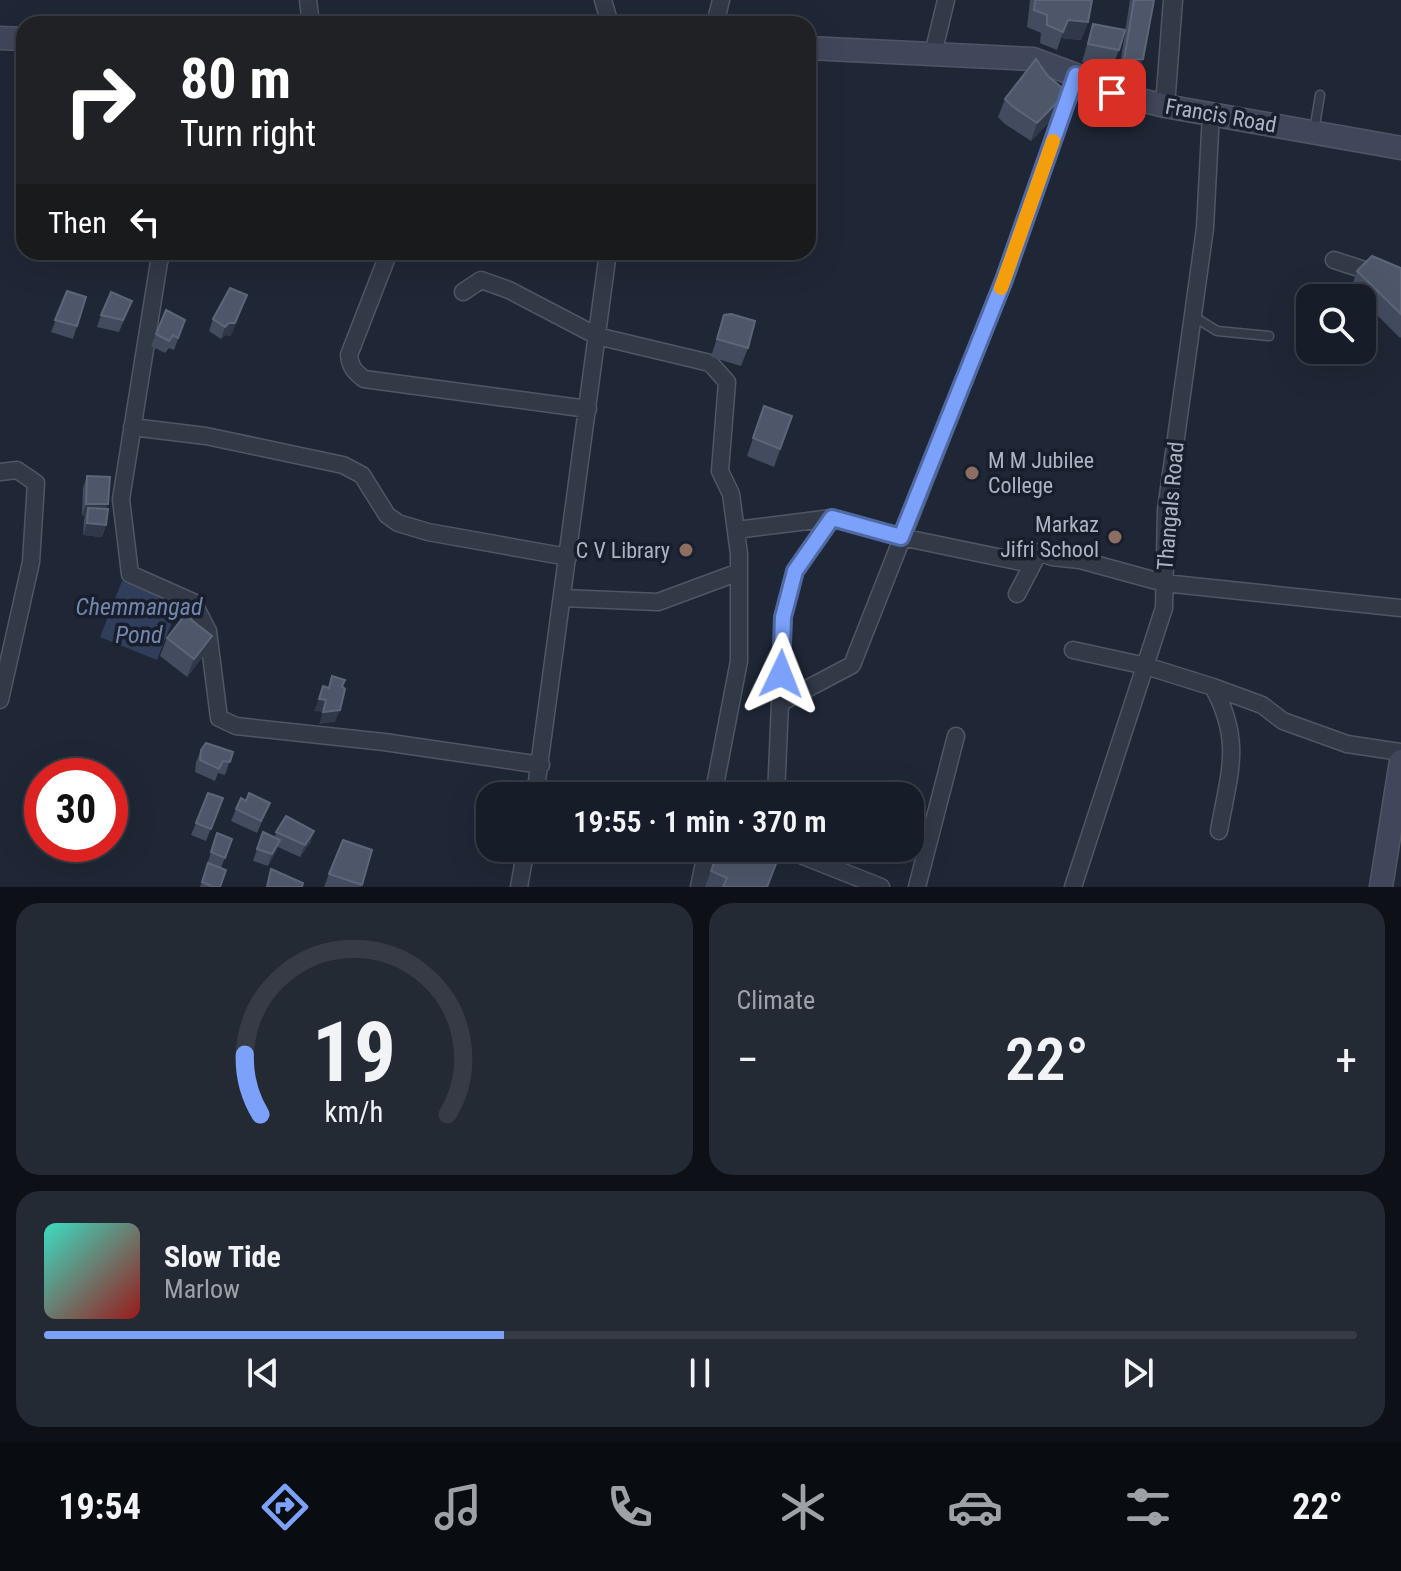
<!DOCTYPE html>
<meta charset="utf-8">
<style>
:root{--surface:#171d28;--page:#242a34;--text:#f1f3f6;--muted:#9ea2a8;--line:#363b45;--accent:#7ba1fa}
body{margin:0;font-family:"Roboto Condensed",sans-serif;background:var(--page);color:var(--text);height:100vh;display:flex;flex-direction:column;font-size:30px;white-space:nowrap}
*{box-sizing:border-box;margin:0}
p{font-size:26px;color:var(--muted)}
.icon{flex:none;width:44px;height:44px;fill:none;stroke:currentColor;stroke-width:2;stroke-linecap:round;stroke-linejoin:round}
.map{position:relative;height:887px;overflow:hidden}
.sheet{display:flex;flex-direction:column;gap:16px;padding:16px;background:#0d1016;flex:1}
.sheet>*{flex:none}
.banner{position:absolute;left:16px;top:16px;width:800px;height:244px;border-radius:24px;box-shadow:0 8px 32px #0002,0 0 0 2px var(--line);background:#202124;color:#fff;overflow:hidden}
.tools{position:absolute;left:1296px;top:284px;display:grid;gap:16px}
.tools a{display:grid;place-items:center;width:80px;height:80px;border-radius:16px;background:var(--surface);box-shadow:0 8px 32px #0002,0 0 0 2px var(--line);font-size:40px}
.speed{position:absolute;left:24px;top:758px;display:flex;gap:16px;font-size:40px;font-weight:700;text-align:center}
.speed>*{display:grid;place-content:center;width:104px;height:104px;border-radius:50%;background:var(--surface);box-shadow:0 8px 32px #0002,0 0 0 2px var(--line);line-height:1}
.speed .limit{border:12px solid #d22;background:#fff;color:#111}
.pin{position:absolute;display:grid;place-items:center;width:68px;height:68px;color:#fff;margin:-34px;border-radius:16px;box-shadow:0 4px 12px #0006}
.me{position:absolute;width:88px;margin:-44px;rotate:2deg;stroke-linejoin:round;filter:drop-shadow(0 0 6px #0008)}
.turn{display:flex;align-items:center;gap:28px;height:168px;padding:0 32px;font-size:36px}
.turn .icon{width:104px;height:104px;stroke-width:2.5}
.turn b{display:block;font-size:56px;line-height:68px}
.then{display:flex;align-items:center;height:76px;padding:0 32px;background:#0003;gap:16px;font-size:30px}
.big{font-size:60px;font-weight:600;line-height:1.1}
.sheet .widget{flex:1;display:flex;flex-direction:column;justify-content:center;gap:12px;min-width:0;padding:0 28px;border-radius:24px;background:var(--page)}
.sheet .dial{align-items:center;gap:0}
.dial svg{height:208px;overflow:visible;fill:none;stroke:var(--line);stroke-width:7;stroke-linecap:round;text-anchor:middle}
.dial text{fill:var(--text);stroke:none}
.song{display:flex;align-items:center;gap:24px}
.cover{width:96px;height:96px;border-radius:12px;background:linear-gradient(135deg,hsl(170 70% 55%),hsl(0 70% 35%))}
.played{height:8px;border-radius:4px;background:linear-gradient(90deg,var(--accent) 35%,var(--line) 35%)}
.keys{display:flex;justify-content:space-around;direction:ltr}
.heat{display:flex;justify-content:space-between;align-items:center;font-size:44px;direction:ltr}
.sheet .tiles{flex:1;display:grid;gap:16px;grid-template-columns:1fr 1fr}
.widget:last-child{grid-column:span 2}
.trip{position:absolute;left:476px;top:782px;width:448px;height:80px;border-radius:24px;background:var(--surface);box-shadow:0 8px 32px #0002,0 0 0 2px var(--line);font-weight:600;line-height:80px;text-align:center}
.tabs{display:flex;height:128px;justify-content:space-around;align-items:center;background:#090c10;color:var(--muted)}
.tabs .icon{width:56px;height:56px}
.tabs .on{color:var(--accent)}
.tabs b{font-size:36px;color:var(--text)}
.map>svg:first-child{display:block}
.water{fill:#303e5c}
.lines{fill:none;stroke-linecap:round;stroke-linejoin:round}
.service-casing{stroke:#505665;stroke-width:11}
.minor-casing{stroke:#505665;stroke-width:19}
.tertiary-casing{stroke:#505665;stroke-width:21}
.secondary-casing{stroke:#505665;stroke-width:25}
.service{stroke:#323947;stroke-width:8}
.minor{stroke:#323947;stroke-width:16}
.tertiary{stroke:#323947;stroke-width:18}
.secondary{stroke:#40475a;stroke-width:22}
.wall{fill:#434c5f}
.shaded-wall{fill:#30384a}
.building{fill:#4e576a;stroke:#5d6578;stroke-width:2}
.route-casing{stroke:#5069a2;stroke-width:20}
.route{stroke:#7ba1fa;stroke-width:14}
.slow{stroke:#f59e0b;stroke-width:14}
.education-dot{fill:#8d6e63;stroke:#181e2b;stroke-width:3}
.labels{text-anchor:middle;stroke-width:7;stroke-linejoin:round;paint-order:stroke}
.street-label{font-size:22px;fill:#acb3c4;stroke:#181e2b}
.poi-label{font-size:22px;fill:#acb3c4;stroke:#181e2b;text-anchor:end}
.water-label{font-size:24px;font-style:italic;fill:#7386ad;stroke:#181e2b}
</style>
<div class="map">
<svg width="1401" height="887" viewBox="0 0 1401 887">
<rect width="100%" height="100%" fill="#1f2736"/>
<!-- water -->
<path class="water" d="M122,581L179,604L157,660L100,637Z"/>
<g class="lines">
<!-- service casing -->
<g class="service-casing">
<path id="service" d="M1314,131L1320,95
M1193,316L1217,331L1269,336"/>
</g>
<!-- minor casing -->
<g class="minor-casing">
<path id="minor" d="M308,0L311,24
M603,0L610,24
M715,24L721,0
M933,54L946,0
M163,252L159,262L121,499L130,574L193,602L208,631L219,718L236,726L384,742L541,765
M389,252L349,355C350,367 355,372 364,379L588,409
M1334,260L1401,282
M463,292L481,280L509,290L597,336L710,363L727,382L720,471L731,494L739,554V661L713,796
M132,427L206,436L343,465L362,475L387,515L398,523L428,532L568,557
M0,472L17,470L36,483L31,562L0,700
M736,530L832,518L901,537L1031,564
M1017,594L1039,552L1052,557L1080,560L1164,583L1401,608
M563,598L658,602L739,572
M1073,650L1146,666L1213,687C1243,742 1229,773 1219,831
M1213,687L1262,705L1283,721L1347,744L1401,752
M780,703L783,617L795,571L832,518
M535,796L608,252
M776,796L780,703L852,665L1004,280L1076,75
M783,848L881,887
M519,887L526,848
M699,887L707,848
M917,887L956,736
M1073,887L1164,608L1166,510L1205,228L1211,113"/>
</g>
<!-- tertiary casing -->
<g class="tertiary-casing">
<path id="tertiary" d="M1165,106L1173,0"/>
</g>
<!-- secondary casing -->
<g class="secondary-casing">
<path id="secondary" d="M0,38L24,39
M808,48L1033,59L1076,75L1112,93L1165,106L1401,148
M1381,887L1401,761"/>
</g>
<!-- service -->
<use href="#service" class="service"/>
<!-- minor -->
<use href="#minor" class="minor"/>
<!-- tertiary -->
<use href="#tertiary" class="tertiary"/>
<!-- secondary -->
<use href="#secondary" class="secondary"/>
</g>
<!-- wall -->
<path class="wall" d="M1030,0H1092L1088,22L1081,40L1061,38L1057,50L1040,43L1041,33L1027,27Z
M1130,0H1154L1137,77L1118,78Z
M1093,24L1119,50L1112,68L1082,62Z
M1048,76L1067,92L1061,110L1031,141L1005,124L998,117L1005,99Z
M1401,268V337L1400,338L1362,300V298H1360L1351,289L1357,271Z
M230,288L231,336L225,335L221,339L209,331L213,319Z
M67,291L77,326L73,339L51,332Z
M127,313L119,332L97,327L101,315Z
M724,315L748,348L741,366L711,357Z
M185,320L174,350L169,348L165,353L151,346L156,334Z
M764,406L792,416L774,467L747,456Z
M87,476L106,509V525L102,537L83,535L84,520L85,516H82L83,488Z
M167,638L205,654L187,677L160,656Z
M201,750L233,752L225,775L218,773L215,781L195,772L196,762Z
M223,798L206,841L191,835L196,823Z
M246,801L270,803L257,833L231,821L236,809Z
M314,831L310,843L300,857L278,847L268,866L253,861L263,832L275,837L276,832Z
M217,833L232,839L221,868L220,887H200Z
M372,850L361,887H324L329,874Z
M779,856L768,887H705L711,871Z"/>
<!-- shaded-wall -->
<path class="shaded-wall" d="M1068,20L1088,22L1081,40L1061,38Z
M1143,59L1137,77L1118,78L1124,60Z
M1067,92L1061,110L1031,141L1037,123Z
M247,295L231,336L225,335L221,339L225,327Z
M86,504H108L104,516L88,508L85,516H82Z
M87,523L106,525L102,537L83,535Z
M212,636L205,654L187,677L194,659Z
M319,699L326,700L322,712L314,711Z
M340,710L335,722L319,724L323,712Z
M314,831L310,843L300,857L305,845Z
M280,840L276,852L268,866L272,854Z"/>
<!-- building -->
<path class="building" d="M1035,0H1092L1088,22L1068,20L1063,32L1047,25V15L1034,10Z
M1134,0H1154L1143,59L1124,60Z
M1093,24L1125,30L1119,50L1088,44Z
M1036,59L1048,76L1067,92L1037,123L1012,106L1005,99Z
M1372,256L1401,268V314L1357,271Z
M230,288L247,295L235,323H229L225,327L213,319Z
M67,291L86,297L77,326L55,320Z
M111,292L132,301L123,320L101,315Z
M166,310L185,320L178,338L173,335L169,341L156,334Z
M731,314L755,321L748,348L717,339L724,315Z
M764,406L792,416L780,449L753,438Z
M87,476L110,477L108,504H86Z
M88,508L108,509L106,525L87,523Z
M185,615L212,636L194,659L167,638Z
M332,676L345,680L342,686L345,689L340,710L323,712L326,700L319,699L323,686L329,688Z
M206,743L233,752L230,762L223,761L219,769L200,760L201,750Z
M208,793L223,798L211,829L196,823Z
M249,793L270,803L261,821L236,809L241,798L246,801Z
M286,816L314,831L305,845L276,832Z
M263,832L280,840L272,854L257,849Z
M217,833L232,839L225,858L211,852Z
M343,840L372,850L362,885L329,874Z
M721,848H760L779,856L767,887H723L727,878L711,871Z
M208,863L226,870L220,887H213L202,882Z
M271,869L303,883L302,887H267Z"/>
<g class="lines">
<!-- route casing -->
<g class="route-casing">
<path id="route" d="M781,674L783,617L795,571L832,518L901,537L1004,280L1076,75L1112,93"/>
</g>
<!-- route -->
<use href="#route" class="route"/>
<!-- slow -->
<path class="slow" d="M1001,288L1053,141"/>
</g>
<!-- markers -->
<g class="education-dot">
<circle cx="972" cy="473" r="8"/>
<circle cx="1115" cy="537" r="8"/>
<circle cx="686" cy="550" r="8"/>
</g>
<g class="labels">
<!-- street labels -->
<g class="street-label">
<text transform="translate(1221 115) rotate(10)" y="8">Francis Road</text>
<text transform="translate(1170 506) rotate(-85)" y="8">Thangals Road</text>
</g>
<!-- poi labels -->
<g class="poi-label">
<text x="988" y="468" text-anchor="start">M M Jubilee<tspan x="988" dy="25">College</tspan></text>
<text x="1099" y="532">Markaz<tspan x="1099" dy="25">Jifri School</tspan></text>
<text x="670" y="558">C V Library</text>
</g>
<!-- water labels -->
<g class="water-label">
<text x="139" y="615">Chemmangad<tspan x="139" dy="28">Pond</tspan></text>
</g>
</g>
</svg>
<div class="tools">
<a><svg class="icon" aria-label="search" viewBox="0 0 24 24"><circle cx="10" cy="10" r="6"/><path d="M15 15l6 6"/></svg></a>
</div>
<div class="speed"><div class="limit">30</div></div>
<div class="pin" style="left:1112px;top:93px;background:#d93025"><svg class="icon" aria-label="arrive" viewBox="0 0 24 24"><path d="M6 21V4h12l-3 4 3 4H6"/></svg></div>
<svg class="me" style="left:781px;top:674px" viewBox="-20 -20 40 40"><path d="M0-17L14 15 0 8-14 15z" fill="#7ba1fa" stroke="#fff" stroke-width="4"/></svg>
<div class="trip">19:55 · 1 min · 370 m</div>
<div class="banner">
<div class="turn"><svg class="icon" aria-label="right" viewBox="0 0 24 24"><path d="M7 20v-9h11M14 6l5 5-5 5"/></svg><div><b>80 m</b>Turn right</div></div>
<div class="then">Then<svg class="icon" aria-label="left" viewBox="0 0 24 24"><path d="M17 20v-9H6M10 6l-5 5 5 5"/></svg></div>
</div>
</div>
<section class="sheet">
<div class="tiles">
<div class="widget dial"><svg viewBox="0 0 100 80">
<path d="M14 69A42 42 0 1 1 86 69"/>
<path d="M14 69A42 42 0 0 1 8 46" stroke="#7ba1fa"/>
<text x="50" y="56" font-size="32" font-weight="700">19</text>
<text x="50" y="72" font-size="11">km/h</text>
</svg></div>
<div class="widget"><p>Climate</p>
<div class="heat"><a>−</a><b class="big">22°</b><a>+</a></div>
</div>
<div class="widget">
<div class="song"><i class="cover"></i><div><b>Slow Tide</b><p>Marlow</p></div></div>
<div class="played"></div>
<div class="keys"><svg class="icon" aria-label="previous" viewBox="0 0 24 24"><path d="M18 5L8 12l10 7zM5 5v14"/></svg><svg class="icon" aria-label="pause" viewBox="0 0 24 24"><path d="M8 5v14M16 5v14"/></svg><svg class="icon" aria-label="next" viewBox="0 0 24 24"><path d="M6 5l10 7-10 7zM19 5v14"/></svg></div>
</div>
</div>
</section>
<nav class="tabs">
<b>19:54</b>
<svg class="icon on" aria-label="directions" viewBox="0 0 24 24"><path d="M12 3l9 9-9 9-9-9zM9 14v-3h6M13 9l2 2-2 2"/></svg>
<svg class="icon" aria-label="music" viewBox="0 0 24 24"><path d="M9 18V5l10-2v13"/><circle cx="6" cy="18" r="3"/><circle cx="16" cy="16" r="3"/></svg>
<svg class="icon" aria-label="phone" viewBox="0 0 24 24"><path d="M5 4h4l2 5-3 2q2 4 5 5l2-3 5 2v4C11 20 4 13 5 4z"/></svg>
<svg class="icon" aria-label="climate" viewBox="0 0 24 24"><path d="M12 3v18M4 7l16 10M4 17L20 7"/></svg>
<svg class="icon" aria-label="car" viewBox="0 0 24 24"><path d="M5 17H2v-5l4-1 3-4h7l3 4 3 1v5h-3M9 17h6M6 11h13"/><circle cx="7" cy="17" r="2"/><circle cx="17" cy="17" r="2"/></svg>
<svg class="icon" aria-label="filters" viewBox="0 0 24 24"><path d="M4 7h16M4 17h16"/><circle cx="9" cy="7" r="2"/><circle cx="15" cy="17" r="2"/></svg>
<b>22°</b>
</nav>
